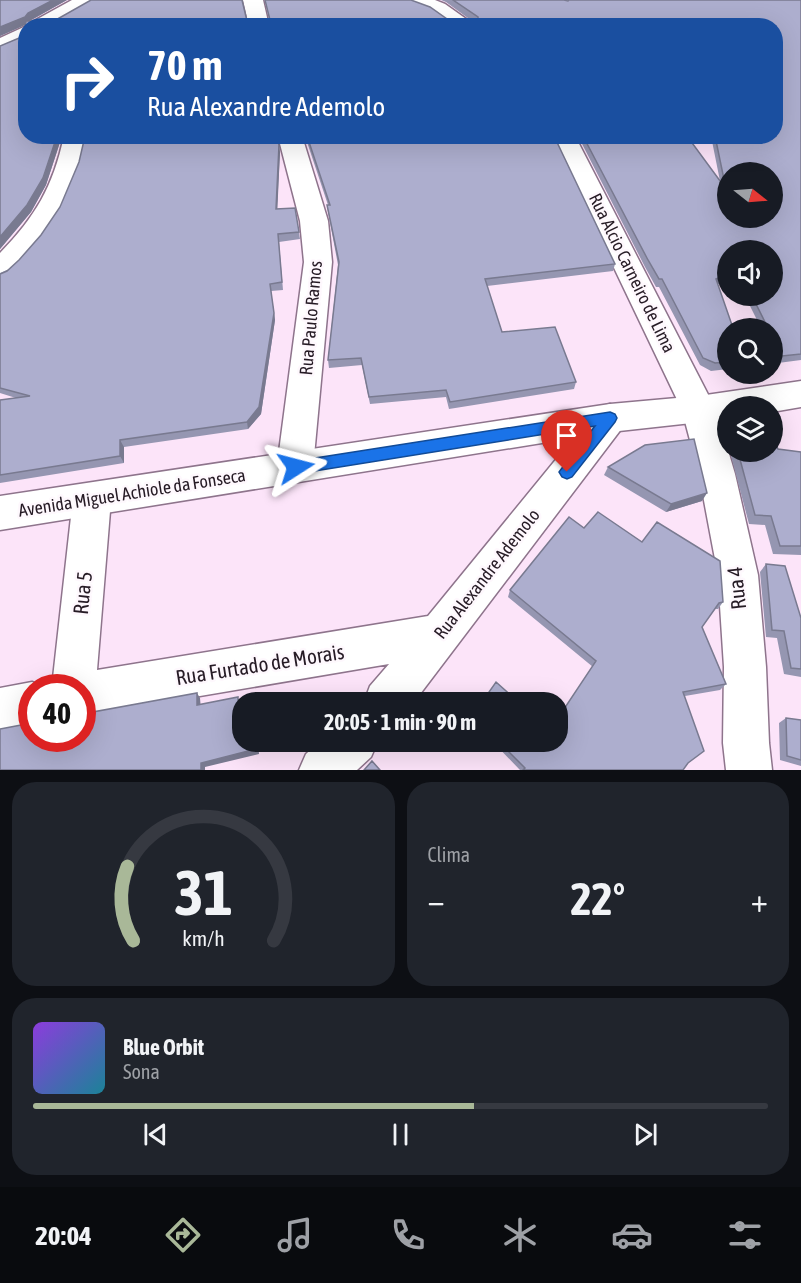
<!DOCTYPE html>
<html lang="pt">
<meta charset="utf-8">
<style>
:root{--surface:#171b24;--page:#20242c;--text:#f1f3f6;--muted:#9ea1a6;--line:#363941;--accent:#a9b898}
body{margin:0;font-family:"Asap Condensed",sans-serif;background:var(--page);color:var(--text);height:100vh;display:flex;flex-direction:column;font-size:22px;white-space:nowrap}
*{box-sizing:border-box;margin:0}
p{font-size:20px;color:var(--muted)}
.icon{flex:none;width:33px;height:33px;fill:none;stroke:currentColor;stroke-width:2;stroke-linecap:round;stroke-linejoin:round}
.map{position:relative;height:770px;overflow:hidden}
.sheet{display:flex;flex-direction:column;gap:12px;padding:12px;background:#0d0f14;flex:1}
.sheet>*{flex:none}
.top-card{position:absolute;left:18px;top:18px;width:765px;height:126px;border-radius:24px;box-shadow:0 6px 24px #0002;background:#1a4fa0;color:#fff;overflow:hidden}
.needle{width:39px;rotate:107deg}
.tools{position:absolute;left:717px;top:162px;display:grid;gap:12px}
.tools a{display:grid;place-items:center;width:66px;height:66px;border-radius:50%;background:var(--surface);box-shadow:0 6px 24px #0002;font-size:30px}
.speed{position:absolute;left:18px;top:674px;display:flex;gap:12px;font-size:30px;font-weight:700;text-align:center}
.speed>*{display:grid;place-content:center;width:78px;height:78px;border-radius:50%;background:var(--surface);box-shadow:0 6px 24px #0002;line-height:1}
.speed .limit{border:9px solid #d22;background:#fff;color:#111}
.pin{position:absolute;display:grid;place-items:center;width:51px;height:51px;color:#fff;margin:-62px -26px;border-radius:50% 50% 50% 0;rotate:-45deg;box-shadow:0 0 6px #0007}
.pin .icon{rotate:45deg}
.me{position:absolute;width:66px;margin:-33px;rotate:81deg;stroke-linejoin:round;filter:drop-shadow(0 0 4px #0008)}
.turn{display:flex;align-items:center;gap:21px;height:126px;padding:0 30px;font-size:27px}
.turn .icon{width:78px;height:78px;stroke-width:2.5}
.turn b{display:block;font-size:42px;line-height:51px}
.big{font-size:45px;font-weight:700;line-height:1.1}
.sheet .tile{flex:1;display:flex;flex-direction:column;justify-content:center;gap:9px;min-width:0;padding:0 21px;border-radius:24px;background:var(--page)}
.sheet .dial{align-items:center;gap:0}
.dial svg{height:156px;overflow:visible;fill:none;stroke:var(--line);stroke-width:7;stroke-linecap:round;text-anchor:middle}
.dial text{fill:var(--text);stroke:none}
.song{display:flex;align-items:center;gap:18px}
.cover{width:72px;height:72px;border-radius:9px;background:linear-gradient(135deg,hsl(270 70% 55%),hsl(190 70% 35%))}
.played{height:6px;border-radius:3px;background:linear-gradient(90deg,var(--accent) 60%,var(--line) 60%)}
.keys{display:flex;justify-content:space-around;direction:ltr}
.heat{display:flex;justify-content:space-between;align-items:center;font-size:33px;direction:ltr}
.sheet .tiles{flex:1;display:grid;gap:12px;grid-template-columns:1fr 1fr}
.tile:last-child{grid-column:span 2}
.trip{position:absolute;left:232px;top:692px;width:336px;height:60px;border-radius:24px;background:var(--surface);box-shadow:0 6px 24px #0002;font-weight:700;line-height:60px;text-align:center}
.tabs{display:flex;height:96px;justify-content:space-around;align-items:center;background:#090b0e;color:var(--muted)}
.tabs .icon{width:42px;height:42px}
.tabs .selected{color:var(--accent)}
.tabs b{font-size:27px;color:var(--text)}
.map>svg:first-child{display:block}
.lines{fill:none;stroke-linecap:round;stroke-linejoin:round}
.minor-casing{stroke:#8e748c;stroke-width:3}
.tertiary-casing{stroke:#8e748c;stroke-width:3}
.minor{fill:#fff;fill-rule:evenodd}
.tertiary{fill:#fff;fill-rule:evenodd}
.wall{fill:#9596b1}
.shaded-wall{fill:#797a90}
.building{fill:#adaece;stroke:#797a90;stroke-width:1.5;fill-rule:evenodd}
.route{fill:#1a73e8;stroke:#114b97;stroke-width:1.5}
.labels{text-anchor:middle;stroke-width:5;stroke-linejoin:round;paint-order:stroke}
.street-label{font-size:18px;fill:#261b25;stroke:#fef8fd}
.near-street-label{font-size:21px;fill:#261b25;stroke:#fef8fd}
</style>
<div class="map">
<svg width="801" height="770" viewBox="0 0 801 770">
<rect width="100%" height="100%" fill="#fce4f9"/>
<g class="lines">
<!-- minor casing -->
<g class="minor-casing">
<path id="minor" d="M72,0H97L94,4L55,26H29L32,22Z
M243,0H263L269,26H249Z
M407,0H435L445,4L476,26H451L431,12L410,4Z
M26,26V41L0,52V38Z
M64,136H88C80,182 62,219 32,254C22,265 14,277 0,281V253C35,217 53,187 64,136Z
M278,136H302L328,221L332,262L313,467L308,478L295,482L282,478L277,467L304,262L300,221Z
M551,136H575L716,410L735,474L758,575L766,667L769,743L772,770H726L723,743L724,667L718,575L699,474L682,410Z
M610,404L622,408L627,418L622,428L414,702H364L370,686L389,664L82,716V687H52L73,499L79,488L92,483L105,488L111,499L97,670L428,616L598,408Z
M32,682L44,687H32V726L0,732V688Z
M320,741H378L371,757L357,770H299L306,754Z"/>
</g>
<!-- tertiary casing -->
<g class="tertiary-casing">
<path id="tertiary" d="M801,381V407L772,412V406H728V419L610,432L0,530V496L610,404L699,396Z"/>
</g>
<!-- minor -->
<use href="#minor" class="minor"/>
<!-- tertiary -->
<use href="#tertiary" class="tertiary"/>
</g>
<!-- wall -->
<path class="wall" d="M0,0H67L30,21L269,20L265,0H411L450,21H472L446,2L441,0H564L568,1L801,0V360L778,363L772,352V328H761L745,296H772L728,250V280L718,284L728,328V369L711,371L700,365L659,287H656L645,267L578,136H687L720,181L711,136H776V26H26V136H62L46,185L31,212L0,249V46L24,36L25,25L0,36Z
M305,136H554L615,264L613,271L487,286L502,332L576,382L574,389L449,409L446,397L370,404L362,365L329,368L328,360L338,265L328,212L327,205H328Z
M280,152L277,209L295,208L300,239L279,242L283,290L271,291L275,320L261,414L248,429L124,447V463L0,483V400L16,398L0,393V273Z
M778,449L801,452V555L773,554L765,525L749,524L730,452H772Z
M608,467L702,501L666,512L604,475Z
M584,528L723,602L718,609H715L702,627L726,684L720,690L685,696L687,764L683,770H520L492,741H536L540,745L593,667L508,597L510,590Z
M766,564L801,618V677L784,674L777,638L766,637L760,572Z
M786,718L801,720V766L780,760L779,723Z"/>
<!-- shaded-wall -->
<path class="shaded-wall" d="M53,0H67L31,20L27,24L0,36V27Z
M57,136H62L46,185L31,212L0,249V237Z
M279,145L280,152L277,217L276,209Z
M728,274V280L713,286L716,279Z
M270,284L275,320L261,414L248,429L247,422Z
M120,440L124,447V463L120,456Z
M707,493L702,501L666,512L671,504Z
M197,693L200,698L201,710L197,705Z
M255,741H258L259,754L205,767V770H201V763Z"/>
<!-- building -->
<path class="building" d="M0,0H53L28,13L25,17L0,27Z
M91,0H242L247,21L270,20L265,0H411L430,7L450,21H478V17L453,0H564L568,1L569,0H801V354L782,356L772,337V328H768L752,296H772V250H728V274L716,279L733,328H728V362L715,363L703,358L662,279H659L648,260L583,136H687L726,189L715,136H776V26H26V136H57L43,178L27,205L0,237V46L24,36L26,21H54ZM728,172H772V218H728Z
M85,136H277L279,145L276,209L295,208L299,232L278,234L282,282L270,284L274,313L259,407L247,422L120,440V456L0,475V400L30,396L0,388V274L7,271L19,260L41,235L60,207L79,162Z
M307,136H554L615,264L485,279L502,332L555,327L576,382L450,402L446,390L369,397L361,358L328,360L339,262L327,205H330Z
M772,435L778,449L801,452V546H780L771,516L755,515L738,452H772Z
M694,439L707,493L671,504L608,467L645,445Z
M598,512L642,542L657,522L720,561L723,602L719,603L702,627L726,684L683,692L704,751L688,763L683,770H523L525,768L498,741H536L540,745L543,741H558V718L596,661L510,590L569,517L584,528Z
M766,564L785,566L801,618V669L791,668L784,631L772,630Z
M496,682L514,698L511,702H482Z
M197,693V705L238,697V700L252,696V702H243V741H255L256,749L201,763V770H0V729L32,723V738H82V714Z
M786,718L801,720V760L787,756Z
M372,761L380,770H364Z"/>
<!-- route -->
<path class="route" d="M610,412L615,414L617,418L615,422L572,477L567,479L562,477L559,472L562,468L595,426L296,474L290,472L288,467L290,463L296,461Z"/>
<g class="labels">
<!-- street labels -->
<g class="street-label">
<text transform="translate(632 273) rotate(64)" y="6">Rua Alcio Carneiro de Lima</text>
<text transform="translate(311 318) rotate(-85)" y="6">Rua Paulo Ramos</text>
<text transform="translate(132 493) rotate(-9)" y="6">Avenida Miguel Achiole da Fonseca</text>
<text transform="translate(487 574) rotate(-52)" y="6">Rua Alexandre Ademolo</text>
</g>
<!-- near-street labels -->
<g class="near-street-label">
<text transform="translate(737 588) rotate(-96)" y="7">Rua 4</text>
<text transform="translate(83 593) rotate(-84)" y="7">Rua 5</text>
<text transform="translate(260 665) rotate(-9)" y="7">Rua Furtado de Morais</text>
</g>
</g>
</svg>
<div class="tools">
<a><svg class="needle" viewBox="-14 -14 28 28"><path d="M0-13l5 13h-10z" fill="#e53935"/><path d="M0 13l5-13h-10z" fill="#9ea1a6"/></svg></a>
<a><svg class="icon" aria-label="sound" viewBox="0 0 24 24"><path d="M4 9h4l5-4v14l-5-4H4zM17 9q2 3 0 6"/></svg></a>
<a><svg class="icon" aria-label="search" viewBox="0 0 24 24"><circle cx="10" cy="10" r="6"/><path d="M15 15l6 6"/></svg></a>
<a><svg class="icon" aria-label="layers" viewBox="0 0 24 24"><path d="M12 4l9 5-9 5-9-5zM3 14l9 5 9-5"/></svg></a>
</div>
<div class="speed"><div class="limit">40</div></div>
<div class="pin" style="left:567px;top:472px;background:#d93025"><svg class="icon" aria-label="arrive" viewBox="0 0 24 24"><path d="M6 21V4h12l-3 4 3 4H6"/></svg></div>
<svg class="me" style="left:296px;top:467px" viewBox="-20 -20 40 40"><path d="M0-17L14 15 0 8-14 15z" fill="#1a73e8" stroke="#fff" stroke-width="4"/></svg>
<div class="trip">20:05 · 1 min · 90 m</div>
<div class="top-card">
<div class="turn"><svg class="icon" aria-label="right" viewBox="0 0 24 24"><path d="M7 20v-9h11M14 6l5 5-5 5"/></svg><div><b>70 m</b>Rua Alexandre Ademolo</div></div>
</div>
</div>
<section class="sheet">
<div class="tiles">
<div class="tile dial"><svg viewBox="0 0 100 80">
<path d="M14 69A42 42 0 1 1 86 69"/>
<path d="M14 69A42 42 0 0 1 11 31" stroke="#a9b898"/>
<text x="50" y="56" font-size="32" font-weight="700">31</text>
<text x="50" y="72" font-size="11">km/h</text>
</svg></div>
<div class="tile"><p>Clima</p>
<div class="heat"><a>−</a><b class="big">22°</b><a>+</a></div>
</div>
<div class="tile">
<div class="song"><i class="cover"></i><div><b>Blue Orbit</b><p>Sona</p></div></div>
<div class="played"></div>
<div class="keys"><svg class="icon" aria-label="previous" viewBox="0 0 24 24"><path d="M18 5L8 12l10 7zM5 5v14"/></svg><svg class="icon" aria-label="pause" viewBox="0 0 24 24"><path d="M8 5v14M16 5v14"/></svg><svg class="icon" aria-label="next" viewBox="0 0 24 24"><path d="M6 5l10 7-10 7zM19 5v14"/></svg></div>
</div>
</div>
</section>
<nav class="tabs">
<b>20:04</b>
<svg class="icon selected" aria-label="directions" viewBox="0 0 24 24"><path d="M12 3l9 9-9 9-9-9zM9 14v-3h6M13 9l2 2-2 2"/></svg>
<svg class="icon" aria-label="music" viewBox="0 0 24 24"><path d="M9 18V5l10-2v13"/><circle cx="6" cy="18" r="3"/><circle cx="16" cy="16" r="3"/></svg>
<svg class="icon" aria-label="phone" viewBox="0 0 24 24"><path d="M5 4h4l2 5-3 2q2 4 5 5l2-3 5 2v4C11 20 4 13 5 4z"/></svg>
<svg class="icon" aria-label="climate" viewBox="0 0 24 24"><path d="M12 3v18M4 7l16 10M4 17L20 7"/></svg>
<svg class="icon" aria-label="car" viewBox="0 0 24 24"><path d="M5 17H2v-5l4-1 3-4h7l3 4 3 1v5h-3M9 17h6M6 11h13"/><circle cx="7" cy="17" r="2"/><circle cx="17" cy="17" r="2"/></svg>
<svg class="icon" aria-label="filters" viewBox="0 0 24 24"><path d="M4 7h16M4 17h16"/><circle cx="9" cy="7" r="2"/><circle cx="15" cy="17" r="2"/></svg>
</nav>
